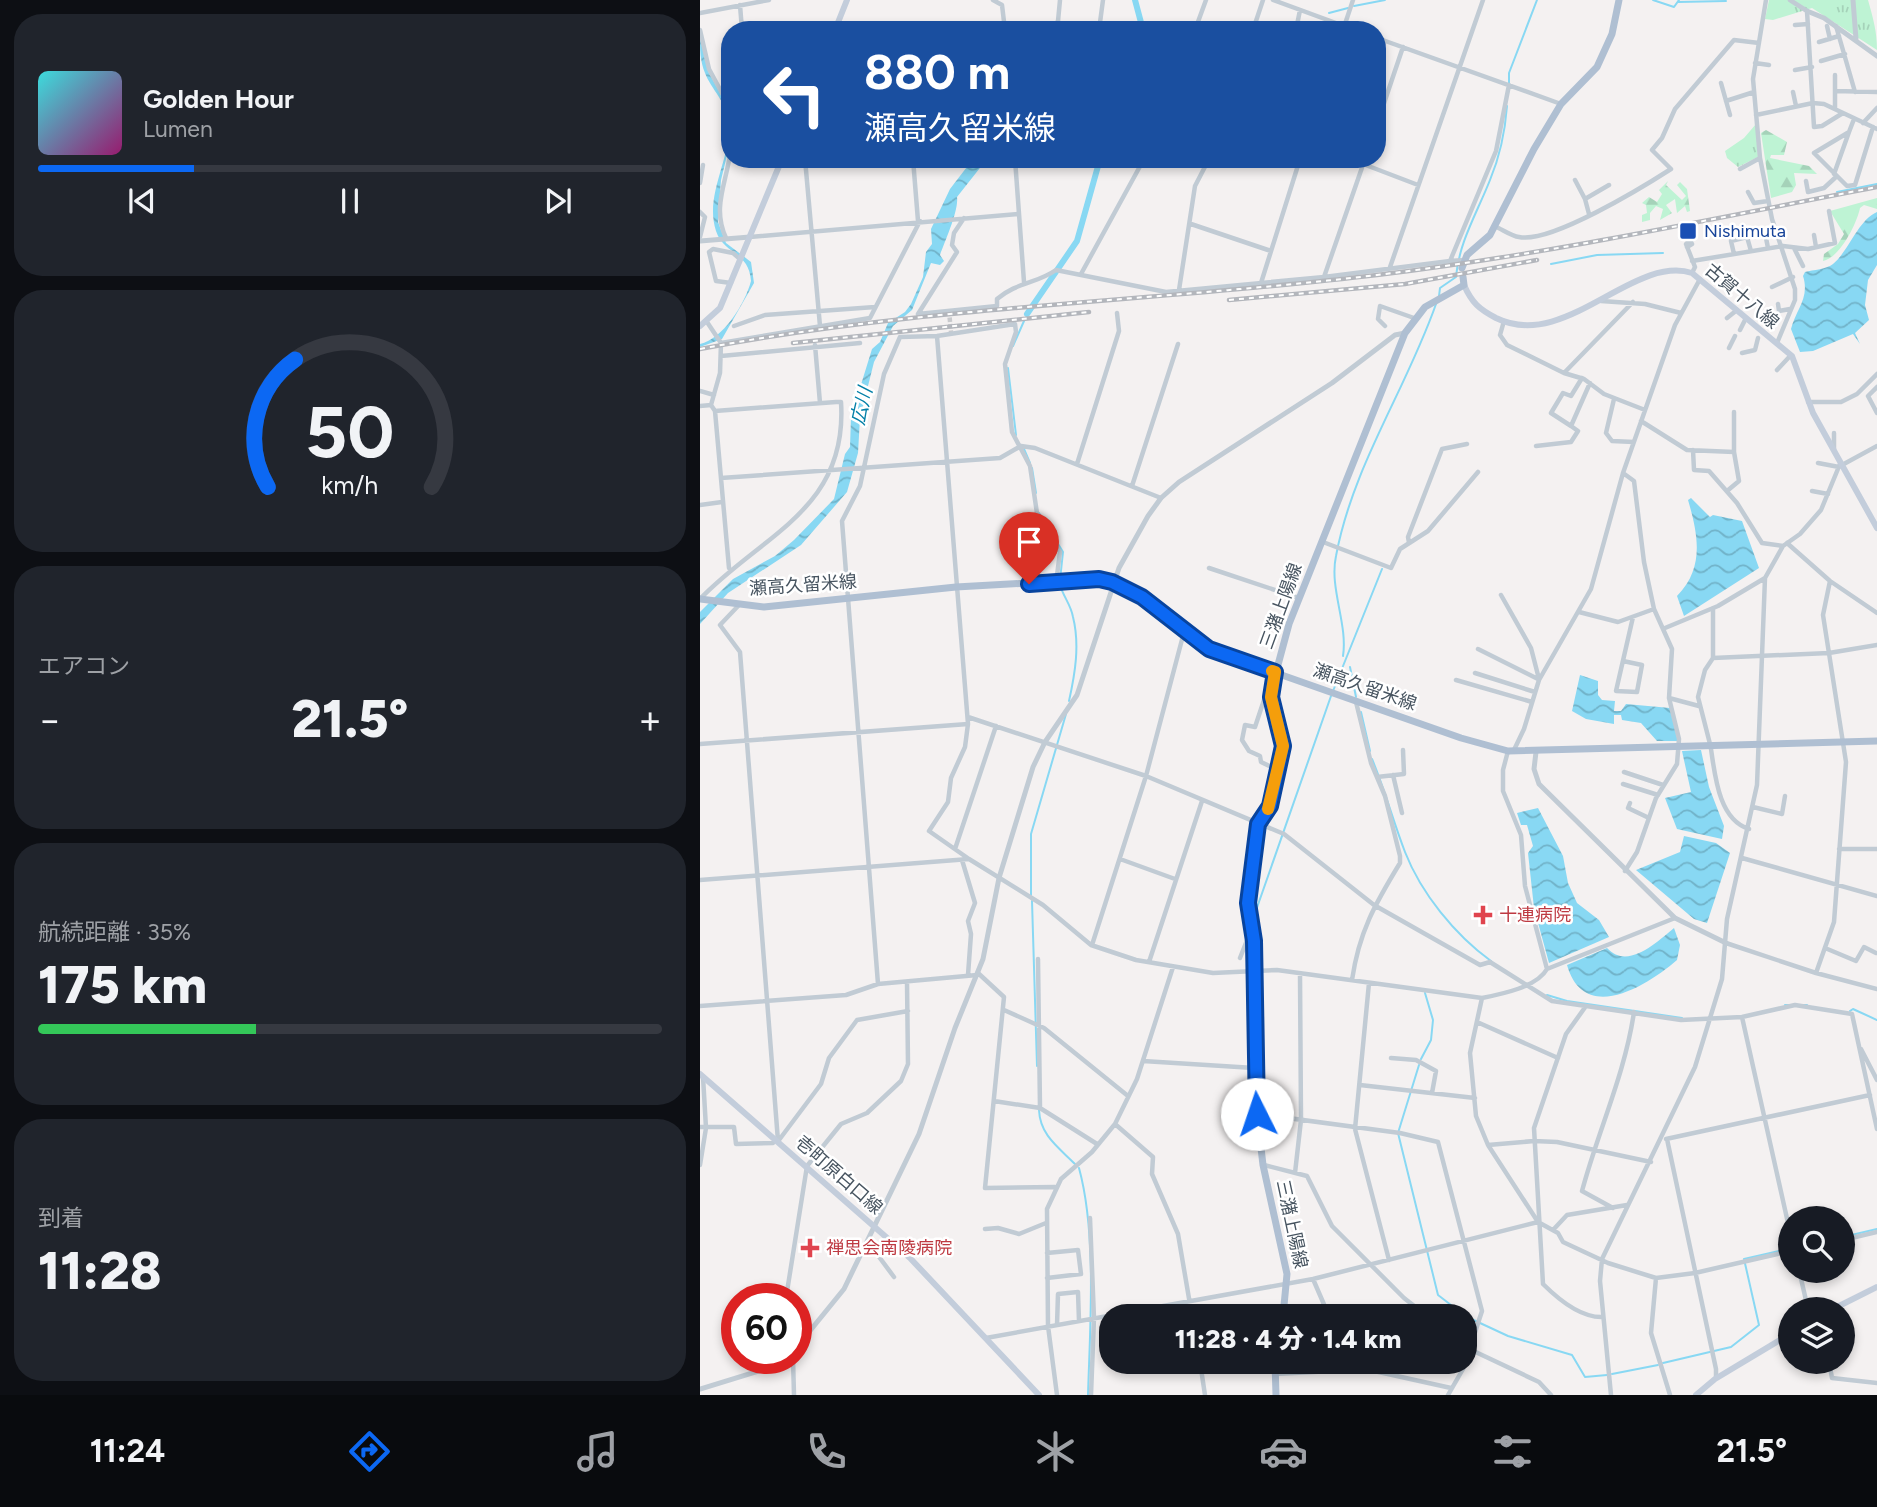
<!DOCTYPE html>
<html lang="ja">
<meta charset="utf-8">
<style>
:root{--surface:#171b24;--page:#20242c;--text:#f1f3f6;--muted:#9ea1a6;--line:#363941;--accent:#0c68f3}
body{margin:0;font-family:Figtree,"Noto Sans JP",sans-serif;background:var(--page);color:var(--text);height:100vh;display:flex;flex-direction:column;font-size:26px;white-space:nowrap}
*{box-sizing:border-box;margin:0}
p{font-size:23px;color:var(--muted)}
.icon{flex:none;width:38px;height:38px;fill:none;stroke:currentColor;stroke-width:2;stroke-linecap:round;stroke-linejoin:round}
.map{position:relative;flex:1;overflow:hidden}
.sheet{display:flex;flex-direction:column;gap:14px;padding:14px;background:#0d0f14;width:700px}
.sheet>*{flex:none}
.top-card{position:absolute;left:21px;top:21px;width:665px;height:147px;border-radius:28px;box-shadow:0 4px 10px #0003;background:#1a4fa0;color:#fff;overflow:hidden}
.buttons{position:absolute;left:1078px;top:1206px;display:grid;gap:14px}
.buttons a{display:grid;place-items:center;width:77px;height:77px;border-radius:50%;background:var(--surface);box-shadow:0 4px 10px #0003;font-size:35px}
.speed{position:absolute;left:21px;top:1283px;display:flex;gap:14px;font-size:35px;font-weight:700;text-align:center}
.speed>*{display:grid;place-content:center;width:91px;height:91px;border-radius:50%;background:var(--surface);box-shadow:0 4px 10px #0003;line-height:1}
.speed .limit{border:10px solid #d22;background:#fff;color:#111}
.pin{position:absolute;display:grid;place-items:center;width:60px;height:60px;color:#fff;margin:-72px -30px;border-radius:50% 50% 50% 0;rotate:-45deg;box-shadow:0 0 7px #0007}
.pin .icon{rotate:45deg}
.me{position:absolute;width:77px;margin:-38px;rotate:356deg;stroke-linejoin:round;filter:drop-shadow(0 0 5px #0008)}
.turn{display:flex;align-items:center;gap:24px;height:147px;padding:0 28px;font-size:32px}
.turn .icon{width:91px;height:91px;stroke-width:2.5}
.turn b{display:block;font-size:49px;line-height:60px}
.big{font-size:52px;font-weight:800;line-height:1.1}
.sheet .card{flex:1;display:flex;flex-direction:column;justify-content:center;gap:10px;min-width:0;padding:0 24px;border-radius:28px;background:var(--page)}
.sheet .dial{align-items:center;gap:0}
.dial svg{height:182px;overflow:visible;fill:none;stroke:var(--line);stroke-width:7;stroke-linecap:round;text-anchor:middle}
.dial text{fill:var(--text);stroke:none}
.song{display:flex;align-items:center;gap:21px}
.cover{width:84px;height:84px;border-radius:10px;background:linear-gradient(135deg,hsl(180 70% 55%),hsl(320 70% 35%))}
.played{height:7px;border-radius:4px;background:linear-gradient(90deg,var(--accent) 25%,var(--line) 25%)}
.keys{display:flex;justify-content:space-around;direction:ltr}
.heat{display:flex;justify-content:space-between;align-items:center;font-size:38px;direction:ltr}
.charge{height:10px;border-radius:5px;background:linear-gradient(90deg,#34c759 35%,var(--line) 0)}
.trip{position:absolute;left:399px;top:1304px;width:378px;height:70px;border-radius:28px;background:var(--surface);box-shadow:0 4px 10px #0003;font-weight:800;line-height:70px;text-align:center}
.menu{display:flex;height:112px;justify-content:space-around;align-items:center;background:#090b0e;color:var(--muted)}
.menu .icon{width:49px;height:49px}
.menu .active{color:var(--accent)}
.menu b{font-size:32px;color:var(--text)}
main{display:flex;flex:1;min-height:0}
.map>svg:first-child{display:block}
.grass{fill:url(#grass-tufts)}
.forest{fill:url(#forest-firs)}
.water{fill:url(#water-waves)}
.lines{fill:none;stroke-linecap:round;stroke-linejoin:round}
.stream{stroke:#88d8f3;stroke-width:2}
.river{stroke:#88d8f3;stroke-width:6}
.minor-tunnel{stroke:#c9cacd;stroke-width:4.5;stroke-dasharray:4.5 2;stroke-linecap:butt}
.minor{stroke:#c1cbd4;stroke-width:4.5}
.tertiary{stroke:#c1cbd4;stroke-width:5}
.secondary{stroke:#c3cddb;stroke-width:6}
.primary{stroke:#afbfd2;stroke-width:7}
.rail-casing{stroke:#b3b6bc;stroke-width:4.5}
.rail{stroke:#fff;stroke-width:2;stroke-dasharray:5;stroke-linecap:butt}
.route-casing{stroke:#08449e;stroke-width:18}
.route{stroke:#0c68f3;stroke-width:12}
.slow{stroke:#f59e0b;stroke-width:12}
.transit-dot{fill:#1a4fb4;stroke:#fff;stroke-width:2.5}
.health-dot{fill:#e0444e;stroke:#fff;stroke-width:2.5}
.labels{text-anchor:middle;stroke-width:5;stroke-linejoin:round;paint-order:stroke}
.transit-label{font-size:18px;fill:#164399;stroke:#fff;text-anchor:start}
.street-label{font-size:18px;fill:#475460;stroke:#fff}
.health-label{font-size:18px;fill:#be3a42;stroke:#fff;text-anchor:start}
.water-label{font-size:19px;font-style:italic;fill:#0480a8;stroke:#fff}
</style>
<main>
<section class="sheet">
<div class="card">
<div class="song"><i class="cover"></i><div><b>Golden Hour</b><p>Lumen</p></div></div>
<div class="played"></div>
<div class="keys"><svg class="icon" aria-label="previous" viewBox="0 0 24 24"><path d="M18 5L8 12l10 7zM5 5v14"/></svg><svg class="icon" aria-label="pause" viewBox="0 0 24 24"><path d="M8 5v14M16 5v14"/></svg><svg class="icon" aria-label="next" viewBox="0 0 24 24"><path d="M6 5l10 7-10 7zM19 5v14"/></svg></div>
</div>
<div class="card dial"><svg viewBox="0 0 100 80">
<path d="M14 69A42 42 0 1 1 86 69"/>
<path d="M14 69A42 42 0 0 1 26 13" stroke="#0c68f3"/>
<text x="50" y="56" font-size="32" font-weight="700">50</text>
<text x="50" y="72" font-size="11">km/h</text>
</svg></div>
<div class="card"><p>エアコン</p>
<div class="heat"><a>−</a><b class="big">21.5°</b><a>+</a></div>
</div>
<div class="card"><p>航続距離 · 35%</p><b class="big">175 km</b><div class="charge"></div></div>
<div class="card"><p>到着</p><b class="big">11:28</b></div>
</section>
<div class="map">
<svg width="1177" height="1395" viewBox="0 0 1177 1395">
<defs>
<pattern id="grass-tufts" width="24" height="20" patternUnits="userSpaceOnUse" patternTransform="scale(1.75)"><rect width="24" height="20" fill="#bef3d4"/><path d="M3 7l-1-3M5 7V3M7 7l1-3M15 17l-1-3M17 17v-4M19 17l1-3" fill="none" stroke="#a5d2b9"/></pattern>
<pattern id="forest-firs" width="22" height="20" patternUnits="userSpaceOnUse" patternTransform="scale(1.75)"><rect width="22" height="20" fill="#bef3d4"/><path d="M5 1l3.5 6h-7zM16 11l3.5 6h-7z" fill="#a5d2b9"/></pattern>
<pattern id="water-waves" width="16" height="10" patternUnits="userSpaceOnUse" patternTransform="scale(1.75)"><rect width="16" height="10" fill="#88d8f3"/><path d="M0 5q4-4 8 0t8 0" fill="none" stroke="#71b2c8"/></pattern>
</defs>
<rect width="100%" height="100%" fill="#f4f1f1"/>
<!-- grass -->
<path class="grass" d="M1069,0H1168C1173,18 1177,31 1177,50L1112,8L1073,20L1065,19Z
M1056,124L1058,157L1038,167L1027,158L1025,151L1044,138Z"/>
<!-- forest -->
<path class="forest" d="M1066,130L1087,142L1084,155H1071L1070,158L1109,166L1117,174L1094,173L1096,185L1092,192L1071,198L1061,133Z
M968,181L966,185L982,200L986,196L977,185L980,182L987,189L990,211L987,212L985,206L977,213L975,199L966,205L972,213L960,220L963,209L956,206L950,213V220L942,222V215L947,213L946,205L942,203L949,197L957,202L962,194L959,190Z
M1177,198V209L1164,205L1160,208C1157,223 1140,258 1123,261L1124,254L1138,244L1144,234L1130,211Z"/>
<!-- water -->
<path class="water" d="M0,36L8,71L30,111V143L21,180L18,222L26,243L51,262L54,283L22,339L0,347V344C23,339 45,304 51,281C49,251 24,255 16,231C4,194 32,158 29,121C27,103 11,89 5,73C0,61 0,49 0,36Z
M273,159H287L257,197C259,210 245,241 240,255L244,261L240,265L231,263L212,310L193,326L174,362L160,418L158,453L147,492L101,545L28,593L0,624V612L33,579L75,556L94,540L134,499L145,454L150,447L151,417L172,349L180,342L188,323L205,312L211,304L223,277L226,252L232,244L231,229L250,189Z
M1177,212V265L1168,280L1165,305L1169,320L1155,333L1160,344L1153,334L1113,351L1100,352L1091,329C1096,309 1110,298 1103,276L1105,272C1113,270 1127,269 1133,264C1149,251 1158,220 1177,212Z
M991,498L1010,517L1013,515L1042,521L1059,568L984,616L977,596C1005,568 998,534 988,500Z
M880,675L898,681V695L902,700L915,701L914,711H921L926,704L970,708L978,741H957L941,723L922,720L921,715H914V724L886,719L872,711Z
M1001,750L1009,787L1024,826L1022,839L977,829L965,798L991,792L982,751Z
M838,808L863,856L868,883L877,903L899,920L909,937L849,963L834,908L828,853L833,846L827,825H821L817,813Z
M984,836L1016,843L1030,853L1007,923L994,919L936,870L980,852Z
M974,928L980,945L977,960C947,986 884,1025 867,965L907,948C928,971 958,941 974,928Z"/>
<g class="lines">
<!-- stream -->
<path class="stream" d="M953,0L974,7L979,0
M978,2L1026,1
M654,6L685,0
M629,13L648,8
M441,28H444
M809,83V73L837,0
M1137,192L1177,184
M851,264L897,255L963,253
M739,296L740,288L756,277C759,242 777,213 790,180C800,156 805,133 807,106
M313,346L324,321
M308,368L316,435
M324,449L330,463
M332,468L336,493
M339,513L363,552L360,580
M360,585C363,596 371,605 373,617C380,645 375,674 369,701
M643,656C648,624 629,588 636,556C653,465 706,390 736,304
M650,667L656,697
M633,691L682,569
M661,712L670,751
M672,759C685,790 693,821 705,852C721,893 755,935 791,961
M331,895V834L366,714
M332,901L337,1066
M553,919L631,696
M847,995L867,1001L982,1018
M1085,1005H1107
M1150,1011L1153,1009L1177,1020
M721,1059L731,1040L733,1020L725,993
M719,1065L698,1133L738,1295L764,1315
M339,1110C340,1135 358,1147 375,1164
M379,1168C397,1234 390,1326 388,1395
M1143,1237L1177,1229
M765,1316L808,1336L872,1355L885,1377L907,1375
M963,1363L1031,1347L1059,1325L1044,1259L1079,1251
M912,1374L958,1365"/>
<!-- river -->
<path class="river" d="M435,0L443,30
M327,314L377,241L400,159"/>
<!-- minor-tunnel -->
<path class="minor-tunnel" d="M249,311L251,332"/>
<!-- minor -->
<path class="minor" d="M293,0L302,5L305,30
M573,0L655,30
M1066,0L1053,79L1060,158L1072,219L1095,289V300L1077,343
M1090,0L1107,11L1114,127L1122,126L1143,113
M40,5L42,30
M0,13L69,0
M1095,25L1108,24
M1127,26L1130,39
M1136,26L1155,92
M0,30L9,69L30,108
M352,30L358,21L360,0
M399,30L403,0
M495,30L506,0
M553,30L563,0
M596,30L600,10
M643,30L653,0
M677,38L861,104
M1119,42L1139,36
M1121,61L1145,54
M1055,63L1069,65
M1095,70L1112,67
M1021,83L1030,115
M21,91L30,90
M1135,91L1177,92
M1093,92L1096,106
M1026,101L1054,92
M1135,109V75
M1056,115L1113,103L1124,104L1177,129
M1154,119L1149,132L1114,153L1147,186L1155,185L1173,127
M1163,123L1177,108
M677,124L703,47
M105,159L120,326
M213,159L218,221
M315,159L324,282
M650,159L718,185
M1040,169L1060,158
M1134,174L1149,132
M875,180L885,199L889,214
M1106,181L1108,192L1124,188L1137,176
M0,183L3,165
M1048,192L1054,203L1068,201
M885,199L909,185
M0,212L5,217L0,237
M264,218L254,233L252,245L257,252L218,314L297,306V299C317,282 336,284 356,270L466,292L624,277L750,261L796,151L809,85
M491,224L571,251
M794,226C802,229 811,236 819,237C850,244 943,187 971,169L952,150L962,138L975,109L1034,40L1059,43
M1114,235L1116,247
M50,237L319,214
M26,238C12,208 26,184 30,154
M1066,238L1068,248
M987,247L992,244L990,240L986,244L995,267L992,273
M1094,248L1103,266
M1034,254L1031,241L1047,237L1051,251
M750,261L764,260
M992,261L1083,246L1108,249L1135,243L1129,211
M689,270L783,0
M381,274L444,159
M624,277L665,159
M31,283L16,281L9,252L13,249L33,253L40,259
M561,283L600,159
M1072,287L1093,277
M479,290L495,186L509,159
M901,301L945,304L981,313
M1078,304L1079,311L1090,309
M1027,318L1037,310
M804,321L800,335L807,345L864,373L884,379L904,394L945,410
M7,322L21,343L20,373L11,405
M34,326L65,315L175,307
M685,326L678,319L680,306L714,318
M1040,330L1046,318
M237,336L268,724L265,747L251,778L248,802L229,831L269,859
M21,343L170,318L220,221
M115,345L120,403
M1029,348L1035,336
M1042,353L1055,350L1058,338
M21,356L160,343
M1077,370L1091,355
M864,373L933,302
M882,378L871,396L863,393L851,413L871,426L890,383
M1177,387L1168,396L1177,413
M0,391L14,395
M914,399L906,433L912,441L934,442
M1108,402H1141L1157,394L1177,374
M11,405L15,411L29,568
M0,406L11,405
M941,421L987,450L1034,452L1039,481L1027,491
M836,446L871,442L878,431L871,426
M1134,449V433
M993,450L994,470L1009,471L1037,503L1062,543L1083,546
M1034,452V412
M1118,463L1139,467
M377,464L419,331L417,313
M1142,465L1177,446
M923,473L934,481L944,562L954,609L972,649L969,698L979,739L977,764L956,798L937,852L925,871
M21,478L300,458L321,446L335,448L461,498
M432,486L478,344
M1112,491L1128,494
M0,505L22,502
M623,542L691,568L700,549L728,531L778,472
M709,543L708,537L742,449L767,444
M1087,543L1130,581L1177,613
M509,568L599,598
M801,595L831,648L839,679
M1,598C63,534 148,509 141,402H136L15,411
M39,605L20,625L40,652L78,1141
M879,612L918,622L954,609
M965,628L1018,606L1065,578
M778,649L838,679
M1013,658L1129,653L1177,645
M923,661L942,665L937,692L916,691L933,617
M775,673L835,692
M756,680L832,702
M571,691L566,694L555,727L545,725L542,740L549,751L560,756L561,762L578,770
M969,698L999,706
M268,717L446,776L584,834L674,905L780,965L790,962L852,1001L886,1006L981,1020L1042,1017L1095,1005L1152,1014L1177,1129
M0,744L268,724
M1010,744L998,697L1005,670L1013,658V608
M1011,749C1015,776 1019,820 1049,829
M814,750L824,729L839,680L891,589L923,473L975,325L1000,279
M808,751L803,770V791L821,835L825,886L847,969
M924,772L963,785
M693,775L702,813
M677,777L704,774L703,750
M923,784L958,795
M930,803L928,808L949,818
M1053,807L1082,814L1085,796
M255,849L296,726
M1139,849H1177
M1042,858L1177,896
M420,859L475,879
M262,860L275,903L268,921L271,934L268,975
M0,880L269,859L343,905L391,945L436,960L513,973L577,970L782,998C802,994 837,987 847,969L975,918
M1026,943L1116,973L1177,989
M392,945L446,776L484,632
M1125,948L1156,961L1164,947L1176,953
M540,958L551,930
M338,959L340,1108
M449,962L502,801
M278,973L304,997L285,1188L355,1187
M1116,973L1134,922L1146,762L1123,615L1130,581
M652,980C659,932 675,904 700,863V856L685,796L671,763L656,702
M669,983L655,1129L689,1260
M178,984L142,521L160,486L184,374L200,337L237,336L315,324L316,332L305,364L312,432L330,466L338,520L360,552L356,583
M782,998L770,1053L776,1116L788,1145L838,1222L858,1233L863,1242L908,1263L956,1278L995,1273L1090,1251
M0,1006L146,995L178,984L277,975
M886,1006L866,1034L834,1128L843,1284C859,1300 881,1318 903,1317
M304,1010L344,1028L428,1096
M1042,1017L1090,1232
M777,1022L858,1058
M1161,1049L1177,1080
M691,1058L716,1060L736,1071L732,1093
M443,1061L554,1068
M660,1085L775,1098
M294,1101L340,1108L397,1144
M558,1114L700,1133L738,1142L782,1311L763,1369L748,1395
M415,1124L453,1157L452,1174L478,1234L492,1316
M0,1127H34L36,1144L73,1143L76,1139
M966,1139L1170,1095
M967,1139L1016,1369V1378
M79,1140L121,1084L129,1058L157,1020L208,1011
M788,1145L834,1141L857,1142L951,1162
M0,1165L6,1128L3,1077
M564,1165L607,1176L632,1226L704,1298L727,1316
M595,1173L601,1120L600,974
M913,1208L882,1191C898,1131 925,1074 934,1012
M390,1218L394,1318L391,1395
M285,1229L298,1228L319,1234L346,1223
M853,1230L867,1215L927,1205
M1143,1240L1177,1232
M168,1242L194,1277
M1099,1270L1108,1309
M347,1278L381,1274L378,1250L347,1253
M956,1278L951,1333L970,1395
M613,1279L629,1316
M86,1298L107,1166L141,1124L167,1113L201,1081L208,1064L207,982
M357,1325L358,1294L378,1292L379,1321
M286,1338L613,1279L838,1222
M765,1347L839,1382L851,1395
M93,1358L94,1395
M500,1362L505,1395
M1129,1362L1132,1378L1177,1383
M574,1374L633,1371L647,1365L751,1388
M357,1395L348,1326L347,1209L361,1179L392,1152L415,1124L437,1079L473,967
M911,1395L900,1281L902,1259L995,1067L1022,979L1027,919L1057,785L1065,578L1083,546L1100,534L1121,510L1140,464"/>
<!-- tertiary -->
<path class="tertiary" d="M1153,0L1156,39
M1107,11L1124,18L1177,56
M0,241L50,237
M836,752L834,769L839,784L975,918L1026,943
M96,1348L144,1289L219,1134L255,1028L283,959L299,878L333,767L345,742L377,695L419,568L448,516L461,498L479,482L632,383L695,335L705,333
M0,1389L65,1369L85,1358"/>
<!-- secondary -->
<path class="secondary" d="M135,30L147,0
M764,285C772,303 779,309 796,318C865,352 933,254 992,273L1092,356L1113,413L1177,528
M0,326L20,308L82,159
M0,1074L210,1258L339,1395
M1133,1309L1177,1287
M996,1395L1015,1379L1090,1334"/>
<!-- primary -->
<path class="primary" d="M762,268L767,255L790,235L834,149L861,104L897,67L912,34L919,0
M0,599L64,607L256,587L399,579L430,589L484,632L519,653L761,738L808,751L1177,741
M583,1316L587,1274L563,1165L557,1114L554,941L548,903L558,824L570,806L584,746L573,707L572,687L589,624L705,333L725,307L764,285L763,277
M575,1362L576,1395"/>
<!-- rail casing -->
<g class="rail-casing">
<path id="rail" d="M529,300L705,284L837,260
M93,343L389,312
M0,349C223,306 451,302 677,275C844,255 1011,219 1177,187"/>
</g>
<!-- rail -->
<use href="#rail" class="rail"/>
</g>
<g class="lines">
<!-- route casing -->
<g class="route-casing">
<path id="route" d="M329,584L399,579L412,582L442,597L509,649L575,672L571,697L583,746L570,806L558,824L548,903L554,941L557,1114"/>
</g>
<!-- route -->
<use href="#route" class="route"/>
<!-- slow -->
<path class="slow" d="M568,809L583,746L571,697L575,672L572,671"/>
</g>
<!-- markers -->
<rect class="transit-dot" x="979" y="222" width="18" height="18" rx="3.5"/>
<g class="health-dot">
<path d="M779.5 904.5h7v7h7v7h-7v7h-7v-7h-7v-7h7z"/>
<path d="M106.5 1237.5h7v7h7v7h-7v7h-7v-7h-7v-7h7z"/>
</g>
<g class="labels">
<!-- transit labels -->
<g class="transit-label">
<text x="1004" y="237">Nishimuta</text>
</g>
<!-- street labels -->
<g class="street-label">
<text transform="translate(1042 296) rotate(40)" y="6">古賀十八線</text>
<text transform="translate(103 585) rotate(-4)" y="6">瀬高久留米線</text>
<text transform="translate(581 606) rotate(-70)" y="6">三潴上陽線</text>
<text transform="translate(665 687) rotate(19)" y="6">瀬高久留米線</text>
<text transform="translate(139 1175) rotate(41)" y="6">壱町原白口線</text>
<text transform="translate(592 1224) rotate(78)" y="6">三潴上陽線</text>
</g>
<!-- health labels -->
<g class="health-label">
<text x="799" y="921">十連病院</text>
<text x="126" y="1254">禅思会南陵病院</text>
</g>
<!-- water labels -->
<g class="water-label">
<text transform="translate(161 406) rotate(-77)" y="7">広川</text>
</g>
</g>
</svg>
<div class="buttons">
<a><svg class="icon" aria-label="search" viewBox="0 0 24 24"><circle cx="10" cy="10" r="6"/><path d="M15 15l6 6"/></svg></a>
<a><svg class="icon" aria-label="layers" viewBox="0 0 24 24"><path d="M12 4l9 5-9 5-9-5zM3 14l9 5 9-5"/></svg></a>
</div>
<div class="speed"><div class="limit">60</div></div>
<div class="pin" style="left:329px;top:584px;background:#d93025"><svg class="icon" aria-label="arrive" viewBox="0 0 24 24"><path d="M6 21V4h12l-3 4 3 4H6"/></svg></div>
<svg class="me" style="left:557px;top:1114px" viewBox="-20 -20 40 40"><circle r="19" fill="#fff"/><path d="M0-13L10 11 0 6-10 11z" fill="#0c68f3"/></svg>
<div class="trip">11:28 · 4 分 · 1.4 km</div>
<div class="top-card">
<div class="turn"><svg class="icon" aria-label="left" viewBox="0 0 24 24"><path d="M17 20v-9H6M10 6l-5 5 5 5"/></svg><div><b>880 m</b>瀬高久留米線</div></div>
</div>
</div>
</main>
<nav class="menu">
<b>11:24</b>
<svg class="icon active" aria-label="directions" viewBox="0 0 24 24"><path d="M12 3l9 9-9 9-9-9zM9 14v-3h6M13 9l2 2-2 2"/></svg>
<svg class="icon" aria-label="music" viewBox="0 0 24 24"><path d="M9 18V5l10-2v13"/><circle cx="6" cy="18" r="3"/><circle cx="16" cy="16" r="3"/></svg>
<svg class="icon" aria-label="phone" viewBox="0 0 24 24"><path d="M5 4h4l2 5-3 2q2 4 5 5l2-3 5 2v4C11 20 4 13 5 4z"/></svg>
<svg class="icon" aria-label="climate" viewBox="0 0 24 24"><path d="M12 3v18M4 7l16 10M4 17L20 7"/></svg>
<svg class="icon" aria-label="car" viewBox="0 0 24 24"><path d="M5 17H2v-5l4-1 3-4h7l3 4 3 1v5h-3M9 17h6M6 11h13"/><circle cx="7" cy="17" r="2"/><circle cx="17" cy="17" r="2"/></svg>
<svg class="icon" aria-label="filters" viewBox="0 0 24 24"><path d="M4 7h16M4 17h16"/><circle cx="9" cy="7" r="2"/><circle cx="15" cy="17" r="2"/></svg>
<b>21.5°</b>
</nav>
